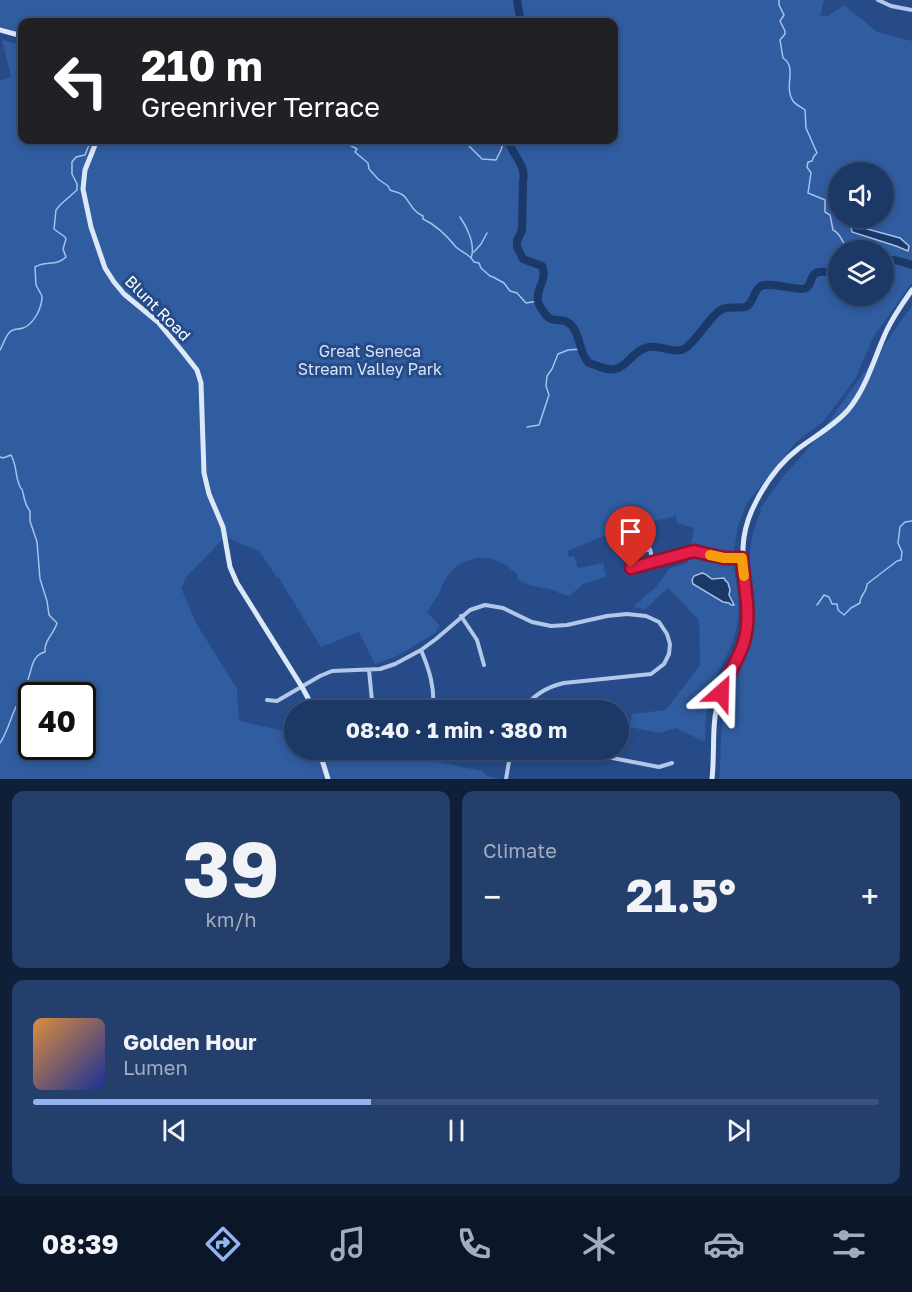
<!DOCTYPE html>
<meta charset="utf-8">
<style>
:root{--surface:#1c3866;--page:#253f6c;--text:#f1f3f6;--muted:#a0acbf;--line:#3a527a;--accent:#95b2f1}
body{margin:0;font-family:"Golos Text",sans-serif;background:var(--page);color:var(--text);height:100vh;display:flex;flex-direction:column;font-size:22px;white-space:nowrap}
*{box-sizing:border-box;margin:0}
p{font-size:20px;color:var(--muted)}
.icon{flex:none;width:33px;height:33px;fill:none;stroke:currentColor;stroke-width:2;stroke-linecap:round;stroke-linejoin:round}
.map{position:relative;height:779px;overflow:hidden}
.sheet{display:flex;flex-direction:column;gap:12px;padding:12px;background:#0f1f38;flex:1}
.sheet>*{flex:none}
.banner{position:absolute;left:18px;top:18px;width:600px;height:126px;border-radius:12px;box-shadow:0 3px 9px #0003,0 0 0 2px var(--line);background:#202124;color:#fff;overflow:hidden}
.buttons{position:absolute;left:828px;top:162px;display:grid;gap:12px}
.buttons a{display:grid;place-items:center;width:66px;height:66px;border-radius:50%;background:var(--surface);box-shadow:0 3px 9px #0003,0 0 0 2px var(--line);font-size:30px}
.speed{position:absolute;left:18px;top:682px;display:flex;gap:12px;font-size:30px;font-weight:700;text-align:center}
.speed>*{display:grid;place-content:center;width:78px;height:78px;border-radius:50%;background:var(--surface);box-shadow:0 3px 9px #0003,0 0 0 2px var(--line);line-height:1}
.speed .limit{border:3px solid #111;border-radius:9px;background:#fff;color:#111}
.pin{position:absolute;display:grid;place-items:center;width:51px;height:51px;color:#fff;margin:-62px -26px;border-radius:50% 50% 50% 0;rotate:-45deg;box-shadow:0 0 6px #0007}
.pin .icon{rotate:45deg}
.me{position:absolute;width:66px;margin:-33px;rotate:25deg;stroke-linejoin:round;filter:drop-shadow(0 0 4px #0008)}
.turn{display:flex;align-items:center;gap:21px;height:126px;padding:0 24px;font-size:27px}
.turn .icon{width:78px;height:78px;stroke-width:2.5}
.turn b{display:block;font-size:42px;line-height:51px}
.big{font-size:45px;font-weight:700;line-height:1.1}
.sheet .tile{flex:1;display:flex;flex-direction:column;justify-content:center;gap:9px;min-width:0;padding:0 21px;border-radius:12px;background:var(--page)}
.sheet .dial{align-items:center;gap:0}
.dial b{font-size:78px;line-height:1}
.song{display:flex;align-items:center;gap:18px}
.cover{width:72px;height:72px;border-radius:9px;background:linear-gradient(135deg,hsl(30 70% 55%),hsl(230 70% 35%))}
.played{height:6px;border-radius:3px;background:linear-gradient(90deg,var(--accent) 40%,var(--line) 40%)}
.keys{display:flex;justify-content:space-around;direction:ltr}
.heat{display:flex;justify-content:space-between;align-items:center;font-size:33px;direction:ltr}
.sheet .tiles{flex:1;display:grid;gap:12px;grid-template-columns:1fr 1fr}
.tile:last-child{grid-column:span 2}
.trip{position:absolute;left:284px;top:700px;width:345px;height:60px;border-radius:30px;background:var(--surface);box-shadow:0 3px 9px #0003,0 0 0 2px var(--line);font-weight:700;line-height:60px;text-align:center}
.dock{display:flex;height:96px;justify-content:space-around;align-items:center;background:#0b1629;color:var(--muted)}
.dock .icon{width:42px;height:42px}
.dock .selected{color:var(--accent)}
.dock b{font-size:27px;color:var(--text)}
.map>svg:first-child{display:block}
.green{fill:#305ca0;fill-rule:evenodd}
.water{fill:#1a3868;stroke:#a6c2ea;stroke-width:1.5}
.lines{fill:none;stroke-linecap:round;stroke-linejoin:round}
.stream{stroke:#a6c2ea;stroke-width:1.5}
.river{stroke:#1a3868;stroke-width:8}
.street{stroke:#b2c8e9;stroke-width:4}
.secondary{stroke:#dce7f8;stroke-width:5}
.route-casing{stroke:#92132f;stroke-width:15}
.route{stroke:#e11d48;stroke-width:10}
.slow{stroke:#f59e0b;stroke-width:10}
.labels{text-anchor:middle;stroke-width:6;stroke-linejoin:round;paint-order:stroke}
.street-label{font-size:16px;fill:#fff;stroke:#264b88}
.park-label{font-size:16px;fill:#d6e3f7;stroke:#264b88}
</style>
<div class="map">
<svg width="912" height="779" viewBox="0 0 912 779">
<rect width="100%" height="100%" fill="#264b88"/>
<!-- green -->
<path class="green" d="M0,0H824L820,16H828L844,5L877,32L912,41V283L874,336L856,377L841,398L823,422L797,441L747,503L738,526L734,550L728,555C715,554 703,549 690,549L694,528L677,523L676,516L624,528L567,551L569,557L574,556L578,568L603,563L606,577L583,584L580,586L581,587L578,588L570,596L558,593V591L529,585L517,579L518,575C511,570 506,564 498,561C481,553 459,560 448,575C444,580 442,586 440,592C436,599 431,605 427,612L440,626L436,630L437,632L397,656L375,664L359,632L321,647L279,578H277L260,552L225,537L187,576L181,588L196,623L237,689L239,721L294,733V750H381L482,771L487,776L498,778V779H0V81L11,76L2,40L22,45V140H614V22H22V33L0,26ZM838,172H884V218H838ZM838,250H884V296H838ZM32,696H82V747H32Z
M912,306V779H719C722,752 719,723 727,697C734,672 750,656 754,628C757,607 752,586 750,564C749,545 753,528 761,511L760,509L782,478L801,457L824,428Z
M692,554L702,555L715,559L729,561L734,565C736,585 741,606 737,626C733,648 722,663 714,682C706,702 705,722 705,742L676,728L659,733L630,727L632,714L666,710L700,665L699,620L668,588L645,609L633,607L655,588L670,568L687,563L689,555Z"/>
<!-- water -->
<path class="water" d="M851,226L860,227L900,238L909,246L908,251L896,246L852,232Z
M702,573L705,574L712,579L724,578L725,580L728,583L730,590L729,595L734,605H731L729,603L723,602L693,584L692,580L694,576Z"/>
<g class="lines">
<!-- stream -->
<path class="stream" d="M779,0V5L784,15L780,21L785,31V34L780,40L783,58C798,68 783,86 793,101C796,105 801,107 805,110L806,128L817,153L814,156L812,161L808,162L807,167L811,173L808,193L825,200V212L830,215L833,230C844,235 840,247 853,248L855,250
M346,140V143L357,149L355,152L368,163L369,169L378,179L388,186L390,190C395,192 401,192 405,197C411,204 413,212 423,216V219C436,225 448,237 456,247C461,252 470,254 474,262L479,263L481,268L490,276L493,277L504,283L510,291L517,293L526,303L538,301
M463,140L482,159L496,160L501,150L504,140
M460,217C467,227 476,245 471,258
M474,252L481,244L487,233
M0,350C3,345 5,337 9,333C13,328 17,330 23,328C34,324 42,308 42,296L36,285L35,267C46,260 56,267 66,257L63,249L66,239L65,237L54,229L56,210L60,205L77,190V184L72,174V162L76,157L85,155L89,145V140
M527,427L539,425L549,395L546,386L547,376L552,369L558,354L568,350L582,349
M0,457L3,458L11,455C17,466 15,474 19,484C22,493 21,484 23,493C25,501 25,505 30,511V521L37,542L40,579L47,601L49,615L57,623C54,634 44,640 45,652C31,655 32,671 27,682C26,685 23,688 21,691L23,696C21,701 17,704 15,709C10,720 7,733 0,743
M817,605L824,595L829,597L832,604H837L838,610L844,615L851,608L860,603C860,595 867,592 867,584L897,561L901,560L902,552L898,543L900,527L905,522L912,521"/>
<!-- river -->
<path class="river" d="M517,0L520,18L519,22
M508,140C512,155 527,165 523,182L522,230L517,241V247L523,259L542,266C548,281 535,289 538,301C539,306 546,317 551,319C559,322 564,317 572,326C581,336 579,354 589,363C590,363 597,366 598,366C627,379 627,351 649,347C660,345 671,353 681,350C692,348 708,319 719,311C727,305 736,309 745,307C754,304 753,290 761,286C770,282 792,289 802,289C813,288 809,276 816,273C823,270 832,273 838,274
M884,261C892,258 904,262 912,265"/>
<!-- street -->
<path class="street" d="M878,0L891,6L912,10
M653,562L631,568L627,555L650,549L653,562L694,551L724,558H742
M461,616L477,640L484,665
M421,650C430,671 435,689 433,711
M369,670L373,711
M267,700L277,701L320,676L332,671L380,669L395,664L421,650L436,639L470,610L485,605L503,608L532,622L551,626L567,625L607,616L627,614L646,616L659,622L667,634L670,644L669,654L664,664L651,674L564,683C546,687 532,696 522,711
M571,750L659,767L672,763
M506,779L511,750"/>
<!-- secondary -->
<path class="secondary" d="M0,30L22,36
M97,140L85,170L83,189L91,227L105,268L114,282L124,294L158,322L182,351L197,370L201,383L204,473L209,494L223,527L230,567L237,583L302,687L315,711
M319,750L328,779
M712,779C715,752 711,724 719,698C726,673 744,653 747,626C752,583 732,555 752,510C763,486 777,465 798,449C815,436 834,426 848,410C867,387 874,358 886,332C893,317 902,304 912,290"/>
</g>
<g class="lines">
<!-- route casing -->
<g class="route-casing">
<path id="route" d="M631,568L694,551L724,558H742C744,586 752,614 744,642C739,659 727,675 721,693"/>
</g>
<!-- route -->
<use href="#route" class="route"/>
<!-- slow -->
<path class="slow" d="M710,555L724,558H742L744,576"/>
</g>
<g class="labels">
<!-- street labels -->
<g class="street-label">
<text transform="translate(158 308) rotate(45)" y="6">Blunt Road</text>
</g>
<!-- park labels -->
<g class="park-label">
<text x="370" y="357">Great Seneca<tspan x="370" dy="18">Stream Valley Park</tspan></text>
</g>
</g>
</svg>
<div class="buttons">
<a><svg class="icon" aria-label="sound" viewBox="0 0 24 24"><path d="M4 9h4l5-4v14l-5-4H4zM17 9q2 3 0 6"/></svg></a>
<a><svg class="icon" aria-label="layers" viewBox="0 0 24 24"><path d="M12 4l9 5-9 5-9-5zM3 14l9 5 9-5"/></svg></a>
</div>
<div class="speed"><div class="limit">40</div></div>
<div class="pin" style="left:631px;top:568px;background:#d93025"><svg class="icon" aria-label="arrive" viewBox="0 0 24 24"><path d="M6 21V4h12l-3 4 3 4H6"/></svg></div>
<svg class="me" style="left:721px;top:693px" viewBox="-20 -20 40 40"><path d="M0-17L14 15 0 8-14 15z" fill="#e11d48" stroke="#fff" stroke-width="4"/></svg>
<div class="trip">08:40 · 1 min · 380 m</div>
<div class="banner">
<div class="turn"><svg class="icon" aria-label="left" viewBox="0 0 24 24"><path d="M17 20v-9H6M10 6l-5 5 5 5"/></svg><div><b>210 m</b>Greenriver Terrace</div></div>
</div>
</div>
<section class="sheet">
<div class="tiles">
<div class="tile dial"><b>39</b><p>km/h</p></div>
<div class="tile"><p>Climate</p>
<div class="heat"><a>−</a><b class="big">21.5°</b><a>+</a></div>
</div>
<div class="tile">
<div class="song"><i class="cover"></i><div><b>Golden Hour</b><p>Lumen</p></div></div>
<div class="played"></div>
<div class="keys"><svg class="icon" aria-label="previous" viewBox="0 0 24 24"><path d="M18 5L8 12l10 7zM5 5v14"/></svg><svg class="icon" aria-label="pause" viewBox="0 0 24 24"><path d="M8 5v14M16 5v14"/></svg><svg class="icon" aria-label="next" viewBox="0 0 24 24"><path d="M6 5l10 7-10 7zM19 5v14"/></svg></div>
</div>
</div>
</section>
<nav class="dock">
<b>08:39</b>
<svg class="icon selected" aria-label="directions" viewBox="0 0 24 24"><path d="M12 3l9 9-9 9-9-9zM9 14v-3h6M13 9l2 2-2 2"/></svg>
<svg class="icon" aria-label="music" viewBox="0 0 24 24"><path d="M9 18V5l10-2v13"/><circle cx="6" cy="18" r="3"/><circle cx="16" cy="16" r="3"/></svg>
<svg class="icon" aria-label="phone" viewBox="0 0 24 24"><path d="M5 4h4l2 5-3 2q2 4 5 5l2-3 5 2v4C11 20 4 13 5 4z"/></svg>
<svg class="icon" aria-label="climate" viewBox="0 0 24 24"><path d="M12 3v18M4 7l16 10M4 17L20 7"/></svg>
<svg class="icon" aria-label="car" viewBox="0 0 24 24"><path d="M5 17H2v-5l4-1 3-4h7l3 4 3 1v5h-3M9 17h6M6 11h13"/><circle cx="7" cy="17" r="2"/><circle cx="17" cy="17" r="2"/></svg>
<svg class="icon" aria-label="filters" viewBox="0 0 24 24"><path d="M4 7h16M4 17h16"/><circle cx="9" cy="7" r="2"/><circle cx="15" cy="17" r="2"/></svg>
</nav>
